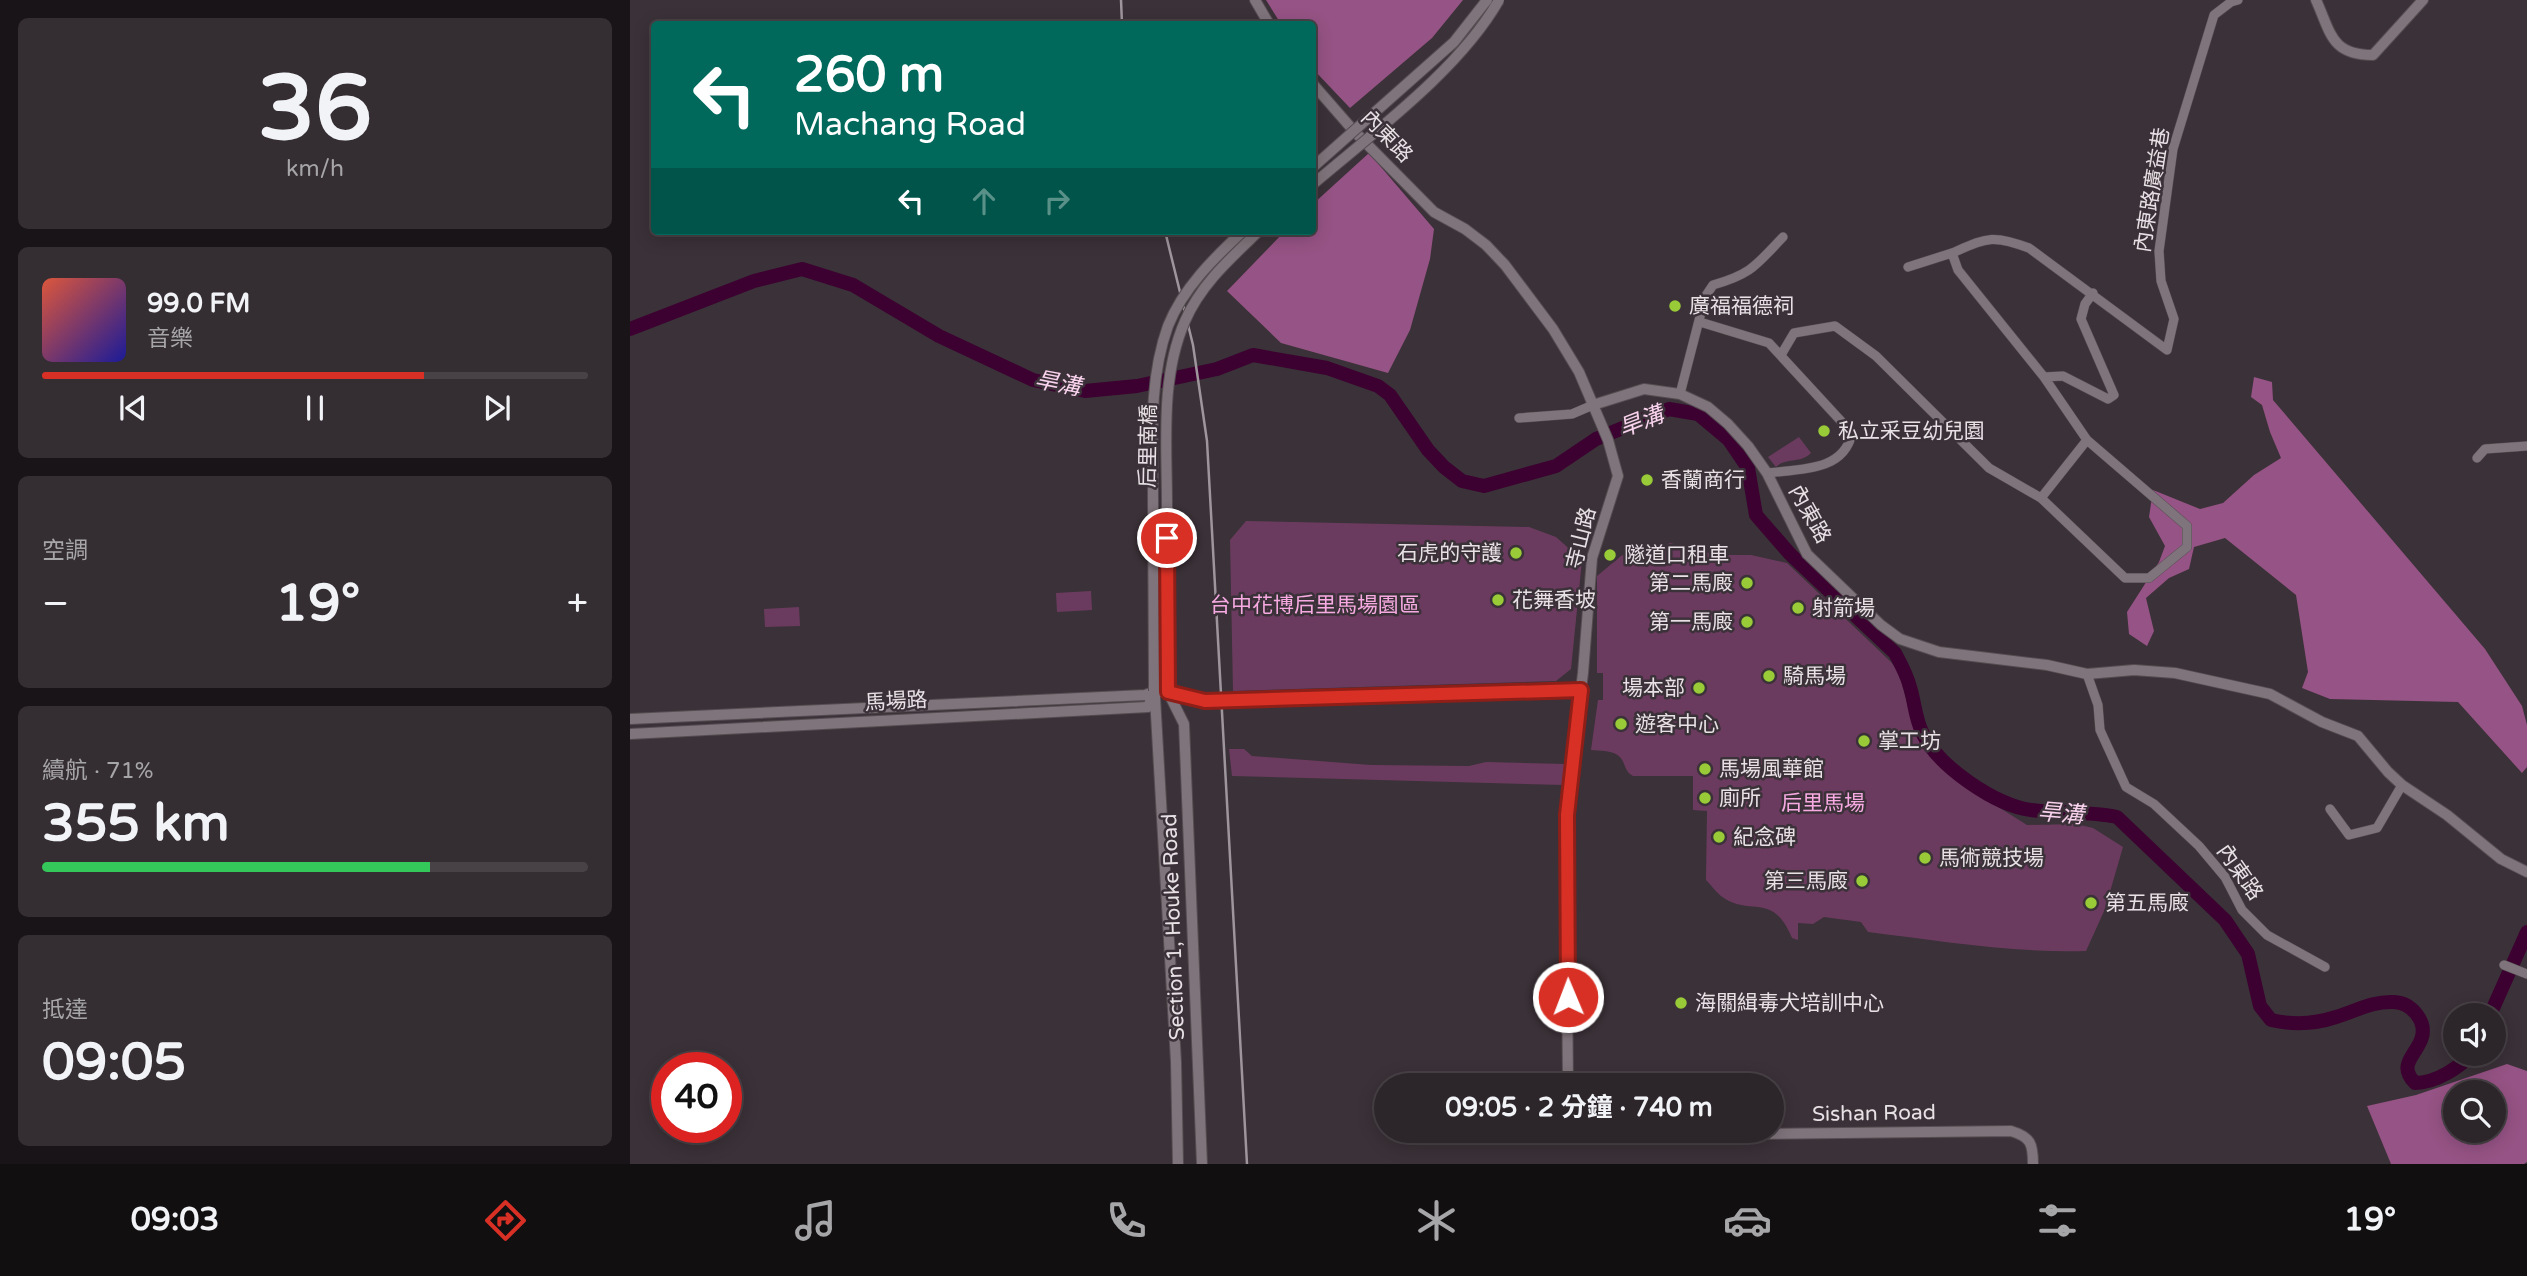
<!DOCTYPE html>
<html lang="zh-TW">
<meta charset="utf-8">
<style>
:root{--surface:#2c252a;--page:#342d32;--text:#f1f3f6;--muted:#a6a5a8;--line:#484247;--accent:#d93025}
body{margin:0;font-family:"Varela Round","Noto Sans TC",sans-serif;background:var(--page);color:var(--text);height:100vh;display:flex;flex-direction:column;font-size:26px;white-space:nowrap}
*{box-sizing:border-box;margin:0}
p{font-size:23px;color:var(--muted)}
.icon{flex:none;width:38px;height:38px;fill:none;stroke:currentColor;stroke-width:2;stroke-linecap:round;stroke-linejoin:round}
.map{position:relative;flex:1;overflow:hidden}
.sheet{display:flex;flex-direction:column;gap:18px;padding:18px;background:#181417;width:630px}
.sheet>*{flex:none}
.top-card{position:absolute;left:21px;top:21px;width:665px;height:214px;border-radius:7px;box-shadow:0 4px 18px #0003,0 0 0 2px var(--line);background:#00695c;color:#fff;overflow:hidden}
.buttons{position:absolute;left:1813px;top:1003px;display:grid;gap:14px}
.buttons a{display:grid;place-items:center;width:63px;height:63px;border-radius:50%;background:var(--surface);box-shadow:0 4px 18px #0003,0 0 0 2px var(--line);font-size:35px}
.speed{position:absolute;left:21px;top:1052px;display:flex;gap:14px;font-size:35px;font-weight:700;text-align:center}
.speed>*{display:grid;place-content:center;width:91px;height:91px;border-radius:50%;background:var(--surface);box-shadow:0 4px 18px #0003,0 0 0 2px var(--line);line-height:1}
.speed .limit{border:10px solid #d22;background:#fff;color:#111}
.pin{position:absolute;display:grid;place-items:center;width:60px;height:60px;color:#fff;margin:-30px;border:4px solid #fff;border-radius:50%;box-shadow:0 2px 7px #0007}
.me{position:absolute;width:77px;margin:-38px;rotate:359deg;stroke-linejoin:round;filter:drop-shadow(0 0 5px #0008)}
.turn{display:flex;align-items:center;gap:24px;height:147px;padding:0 28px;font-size:32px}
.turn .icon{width:91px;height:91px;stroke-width:2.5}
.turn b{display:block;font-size:49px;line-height:60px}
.lanes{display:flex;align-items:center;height:66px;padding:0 28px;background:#0003;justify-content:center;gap:35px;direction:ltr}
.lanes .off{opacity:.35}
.big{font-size:52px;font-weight:700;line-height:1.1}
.sheet .card{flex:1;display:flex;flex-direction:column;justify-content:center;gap:10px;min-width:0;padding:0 24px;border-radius:10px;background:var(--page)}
.sheet .dial{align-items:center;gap:0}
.dial b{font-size:91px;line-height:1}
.song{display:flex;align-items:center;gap:21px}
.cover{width:84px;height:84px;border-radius:10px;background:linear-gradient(135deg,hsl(10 70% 55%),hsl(240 70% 35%))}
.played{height:7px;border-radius:4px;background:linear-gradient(90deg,var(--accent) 70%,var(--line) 70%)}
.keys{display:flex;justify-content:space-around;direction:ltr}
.heat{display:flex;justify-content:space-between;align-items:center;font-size:38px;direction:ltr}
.charge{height:10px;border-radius:5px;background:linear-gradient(90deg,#34c759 71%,var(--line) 0)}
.trip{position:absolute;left:744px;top:1073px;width:410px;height:70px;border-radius:35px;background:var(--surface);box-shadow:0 4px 18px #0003,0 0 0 2px var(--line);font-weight:700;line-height:70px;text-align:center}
.menu{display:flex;height:112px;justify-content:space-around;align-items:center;background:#120f11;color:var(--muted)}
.menu .icon{width:49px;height:49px}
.menu .current{color:var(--accent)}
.menu b{font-size:32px;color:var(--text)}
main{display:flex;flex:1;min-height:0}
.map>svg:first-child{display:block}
.green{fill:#6b3b5f}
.forest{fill:#965385;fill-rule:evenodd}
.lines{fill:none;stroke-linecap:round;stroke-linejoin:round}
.river{stroke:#3c0031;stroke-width:14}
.minor-casing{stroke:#554d52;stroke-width:10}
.tertiary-casing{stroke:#554d52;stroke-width:12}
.minor{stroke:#7f747b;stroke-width:9}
.tertiary{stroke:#7f747b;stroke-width:10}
.rail{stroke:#9e969c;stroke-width:2.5}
.tertiary-bridge-casing{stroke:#554d52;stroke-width:12;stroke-linecap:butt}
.tertiary-bridge{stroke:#7f747b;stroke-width:10}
.route-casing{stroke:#8d1f18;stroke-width:18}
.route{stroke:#d93025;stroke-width:12}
.poi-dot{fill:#98cb37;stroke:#3b3138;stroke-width:2.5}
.labels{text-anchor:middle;stroke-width:5;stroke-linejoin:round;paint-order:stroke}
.street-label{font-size:21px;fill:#e7e1e5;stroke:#3b3138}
.poi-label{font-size:21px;fill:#e7e1e5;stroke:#3b3138;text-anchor:start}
.park-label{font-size:21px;fill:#f6aae1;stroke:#3b3138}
.water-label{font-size:23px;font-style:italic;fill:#f9d3ee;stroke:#3b3138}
</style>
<main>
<section class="sheet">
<div class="card dial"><b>36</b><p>km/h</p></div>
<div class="card">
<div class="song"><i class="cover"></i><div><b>99.0 FM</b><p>音樂</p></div></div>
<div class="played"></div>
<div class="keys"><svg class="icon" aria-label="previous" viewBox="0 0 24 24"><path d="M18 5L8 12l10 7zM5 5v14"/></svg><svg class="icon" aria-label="pause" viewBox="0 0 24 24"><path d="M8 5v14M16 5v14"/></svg><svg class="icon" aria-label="next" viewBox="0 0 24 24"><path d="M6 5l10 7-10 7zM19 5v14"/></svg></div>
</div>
<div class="card"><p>空調</p>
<div class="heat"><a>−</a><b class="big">19°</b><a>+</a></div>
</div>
<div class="card"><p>續航 · 71%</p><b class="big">355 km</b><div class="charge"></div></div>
<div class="card"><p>抵達</p><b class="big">09:05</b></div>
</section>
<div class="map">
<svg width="1897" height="1164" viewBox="0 0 1897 1164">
<rect width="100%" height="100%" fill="#3b3138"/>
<!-- green -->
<path class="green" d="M1169,437L1181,453C1170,464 1156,457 1146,467L1138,457Z
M616,521L899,527L926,537L952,560L941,669L926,681L603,691L600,540Z
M1040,543L1087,555H1121L1157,563L1261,662L1269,673L1286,736L1296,751L1330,783L1397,825L1446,824L1463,828L1493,847L1475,909L1456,951C1383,953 1311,941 1238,932L1231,922L1194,917L1183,924L1168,923V940L1162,938C1142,890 1120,918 1091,896C1086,892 1081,885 1076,880L1077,811L1063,810V776H1003C994,771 996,764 990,757C983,750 970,751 961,750L968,700H973V673H967V576L991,556L1015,544L1027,550Z
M461,591L462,610L427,612L426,593Z
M169,607L170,626L135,627L134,609Z
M599,749H614L622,756L741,765L839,766L856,762L935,764L934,785L602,776Z"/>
<!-- forest -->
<path class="forest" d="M636,0H833L802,38L720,108L683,69L682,24H651Z
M739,153L804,229L800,259L780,330L758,373L651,343L597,291L655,231H682L683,204Z
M1624,377L1642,382L1643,400L1855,649L1892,706L1897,725V767L1892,773L1828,702L1700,699L1672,688L1678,672L1666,595L1595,538L1564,547L1559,569L1539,578L1516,598L1524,631L1517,646L1499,634L1497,612L1529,562L1535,546L1519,517L1523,490L1570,509L1593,503L1624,475L1651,458L1640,432L1632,405L1621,397Z
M1877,1064L1897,1071V1162L1894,1164H1761L1737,1106L1786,1095ZM1825,1092H1864V1130H1825Z"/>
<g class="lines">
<!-- river -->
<path class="river" d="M0,329L124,281L172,269L223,285L309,336L403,380L455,391L507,386L587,369L623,355L697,368L748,386L760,395L798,450L814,467L832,481L854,486L926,466L966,439L1039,409L1068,414L1099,440L1118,468L1126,515L1160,554L1265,653C1271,664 1277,675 1280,687C1285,703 1285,719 1293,734C1308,766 1366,806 1401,810C1430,814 1458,811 1487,817L1595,920L1618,954L1630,1006L1641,1020C1663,1025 1685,1024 1706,1017C1727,1011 1741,1001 1764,1002C1782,1003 1798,1022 1791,1040C1784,1057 1768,1065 1785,1083C1806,1083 1828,1068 1842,1054
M1860,1015L1897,932"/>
<!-- minor casing -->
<g class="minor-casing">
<path id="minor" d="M1278,267L1322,253
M1070,322L1139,343L1222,433C1214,472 1169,469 1137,473
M1151,355L1164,333L1205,326L1246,356L1359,468L1411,498L1495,578H1519L1557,547V526L1457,440L1414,377L1328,270L1322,253C1357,238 1362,234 1399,248L1537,350L1544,319L1531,281L1529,251L1543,149L1584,15L1601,2L1608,0
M1414,377L1433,376L1478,399L1484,395L1451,319L1455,304L1463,293
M1050,394L1075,297L1083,285C1122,274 1126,265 1153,237
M889,418L942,414L963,405
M1847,458L1855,449L1897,446
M1411,498L1457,440
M1457,674L1468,705L1470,730L1496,787L1524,804L1569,846L1595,877L1612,910L1637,935L1695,967
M1700,809L1719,835L1747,828L1772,785
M1874,965L1897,974"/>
</g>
<!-- tertiary casing -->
<g class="tertiary-casing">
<path id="tertiary" d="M625,0L639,24
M1686,0C1701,33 1701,55 1743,55L1793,0
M682,83L723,130L804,212L835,229L856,245L875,265L923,329L949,372L978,440L988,476L962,558L953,673L941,771L936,876L938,1085
M963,405L1014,389L1050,394L1078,407L1098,424L1118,446L1137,473L1177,554L1251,625L1270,639L1309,652L1417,665L1457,674L1504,670L1545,673L1640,694L1692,722L1728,736L1758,772L1772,785L1817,815L1871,859L1897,872
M538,692L554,724L572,1164
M525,697L546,1062L548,1164
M0,719L515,695C534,687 556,696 575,701L951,689
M0,734L518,707L524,691
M939,1130L943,1136L1381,1131C1401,1137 1403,1144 1403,1164"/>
</g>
<!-- minor -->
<use href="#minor" class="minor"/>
<!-- tertiary -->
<use href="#tertiary" class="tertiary"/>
<!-- rail -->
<path class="rail" d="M491,0L492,24
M535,231L563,345L577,441L617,1164"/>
<!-- tertiary-bridge casing -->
<g class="tertiary-bridge-casing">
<path id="tertiary-bridge" d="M682,168L824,42L857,0
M682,185C744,132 829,70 869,0
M524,691C524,627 523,564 523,500C523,442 518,381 538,326C553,288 584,258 613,231
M538,692C538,630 537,567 537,505C537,444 530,378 555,321C571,284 601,258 629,231"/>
</g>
<!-- tertiary-bridge -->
<use href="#tertiary-bridge" class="tertiary-bridge"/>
</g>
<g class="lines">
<!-- route casing -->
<g class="route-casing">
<path id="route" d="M537,538L538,692L575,701L951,690L937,815L938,997"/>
</g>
<!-- route -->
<use href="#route" class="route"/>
</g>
<!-- markers -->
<g class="poi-dot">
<circle cx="1045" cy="306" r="7"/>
<circle cx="1194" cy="431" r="7"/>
<circle cx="1017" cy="480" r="7"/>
<circle cx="886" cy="553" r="7"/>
<circle cx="980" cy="555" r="7"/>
<circle cx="1117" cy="583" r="7"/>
<circle cx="868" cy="600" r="7"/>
<circle cx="1168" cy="608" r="7"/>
<circle cx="1117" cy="622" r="7"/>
<circle cx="1139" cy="676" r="7"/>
<circle cx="1069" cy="688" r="7"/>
<circle cx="991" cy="724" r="7"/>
<circle cx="1234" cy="741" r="7"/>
<circle cx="1075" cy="769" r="7"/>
<circle cx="1075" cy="798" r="7"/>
<circle cx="1089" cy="837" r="7"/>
<circle cx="1295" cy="858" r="7"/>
<circle cx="1232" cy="881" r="7"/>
<circle cx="1461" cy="903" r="7"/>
<circle cx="1051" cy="1003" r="7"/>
</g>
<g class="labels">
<!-- street labels -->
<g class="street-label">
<text transform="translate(757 136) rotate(46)" y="7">內東路</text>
<text transform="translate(1522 190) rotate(-81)" y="7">內東路廣益巷</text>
<text transform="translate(518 446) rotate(-89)" y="7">后里南橋</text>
<text transform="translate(1180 514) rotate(61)" y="7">內東路</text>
<text transform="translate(951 538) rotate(-76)" y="7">寺山路</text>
<text transform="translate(266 701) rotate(-3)" y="7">馬場路</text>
<text transform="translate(1610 872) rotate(55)" y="7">內東路</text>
<text transform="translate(543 927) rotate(-92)" y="7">Section 1, Houke Road</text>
<text transform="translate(1244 1113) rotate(-1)" y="7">Sishan Road</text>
</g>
<!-- poi labels -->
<g class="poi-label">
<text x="1059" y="313">廣福福德祠</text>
<text x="1208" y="438">私立采豆幼兒園</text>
<text x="1031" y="487">香蘭商行</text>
<text x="872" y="560" text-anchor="end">石虎的守護</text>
<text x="994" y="562">隧道口租車</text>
<text x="1103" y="590" text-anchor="end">第二馬廄</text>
<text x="882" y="607">花舞香坡</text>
<text x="1182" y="615">射箭場</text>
<text x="1103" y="629" text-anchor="end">第一馬廄</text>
<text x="1153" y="683">騎馬場</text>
<text x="1055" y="695" text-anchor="end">場本部</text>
<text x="1005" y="731">遊客中心</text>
<text x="1248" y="748">掌工坊</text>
<text x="1089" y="776">馬場風華館</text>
<text x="1089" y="805">廁所</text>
<text x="1103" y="844">紀念碑</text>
<text x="1309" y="865">馬術競技場</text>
<text x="1218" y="888" text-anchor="end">第三馬廄</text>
<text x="1475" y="910">第五馬廄</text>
<text x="1065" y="1010">海關緝毒犬培訓中心</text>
</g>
<!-- park labels -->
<g class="park-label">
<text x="685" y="612">台中花博后里馬場園區</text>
<text x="1193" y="810">后里馬場</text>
</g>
<!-- water labels -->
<g class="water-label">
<text transform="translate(428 383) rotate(11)" y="8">旱溝</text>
<text transform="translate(1011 421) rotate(-21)" y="8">旱溝</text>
<text transform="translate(1431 813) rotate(5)" y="8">旱溝</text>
</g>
</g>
</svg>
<div class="buttons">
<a><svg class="icon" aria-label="sound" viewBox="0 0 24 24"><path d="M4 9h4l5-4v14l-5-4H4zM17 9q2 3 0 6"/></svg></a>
<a><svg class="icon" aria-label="search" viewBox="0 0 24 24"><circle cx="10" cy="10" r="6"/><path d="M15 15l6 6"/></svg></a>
</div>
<div class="speed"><div class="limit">40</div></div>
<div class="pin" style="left:537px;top:538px;background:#d93025"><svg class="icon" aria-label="arrive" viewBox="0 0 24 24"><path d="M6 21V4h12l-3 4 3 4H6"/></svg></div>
<svg class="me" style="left:938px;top:997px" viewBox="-20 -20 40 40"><circle r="17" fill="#d93025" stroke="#fff" stroke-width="3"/><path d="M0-11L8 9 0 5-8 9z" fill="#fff"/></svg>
<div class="trip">09:05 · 2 分鐘 · 740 m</div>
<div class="top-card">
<div class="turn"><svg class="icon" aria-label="left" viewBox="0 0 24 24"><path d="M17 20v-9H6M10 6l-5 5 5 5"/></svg><div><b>260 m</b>Machang Road</div></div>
<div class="lanes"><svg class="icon" aria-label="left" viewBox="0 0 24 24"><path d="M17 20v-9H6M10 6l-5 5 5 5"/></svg><svg class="icon off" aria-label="ahead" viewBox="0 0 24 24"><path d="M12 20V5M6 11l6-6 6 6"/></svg><svg class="icon off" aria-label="right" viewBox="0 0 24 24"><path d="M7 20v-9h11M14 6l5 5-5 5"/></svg></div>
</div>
</div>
</main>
<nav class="menu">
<b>09:03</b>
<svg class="icon current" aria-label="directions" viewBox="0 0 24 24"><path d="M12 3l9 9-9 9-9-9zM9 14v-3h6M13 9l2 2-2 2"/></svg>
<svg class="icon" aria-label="music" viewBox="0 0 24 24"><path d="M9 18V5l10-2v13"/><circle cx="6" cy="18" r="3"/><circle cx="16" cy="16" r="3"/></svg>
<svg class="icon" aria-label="phone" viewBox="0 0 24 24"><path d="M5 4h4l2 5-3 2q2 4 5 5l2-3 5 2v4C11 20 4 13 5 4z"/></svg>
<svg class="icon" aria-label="climate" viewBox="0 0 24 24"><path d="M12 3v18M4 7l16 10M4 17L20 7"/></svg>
<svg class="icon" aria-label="car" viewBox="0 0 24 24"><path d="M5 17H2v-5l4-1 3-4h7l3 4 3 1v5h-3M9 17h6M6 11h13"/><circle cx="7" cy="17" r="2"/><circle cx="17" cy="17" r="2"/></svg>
<svg class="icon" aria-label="filters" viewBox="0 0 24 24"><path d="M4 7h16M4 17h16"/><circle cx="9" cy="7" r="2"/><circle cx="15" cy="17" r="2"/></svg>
<b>19°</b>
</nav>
